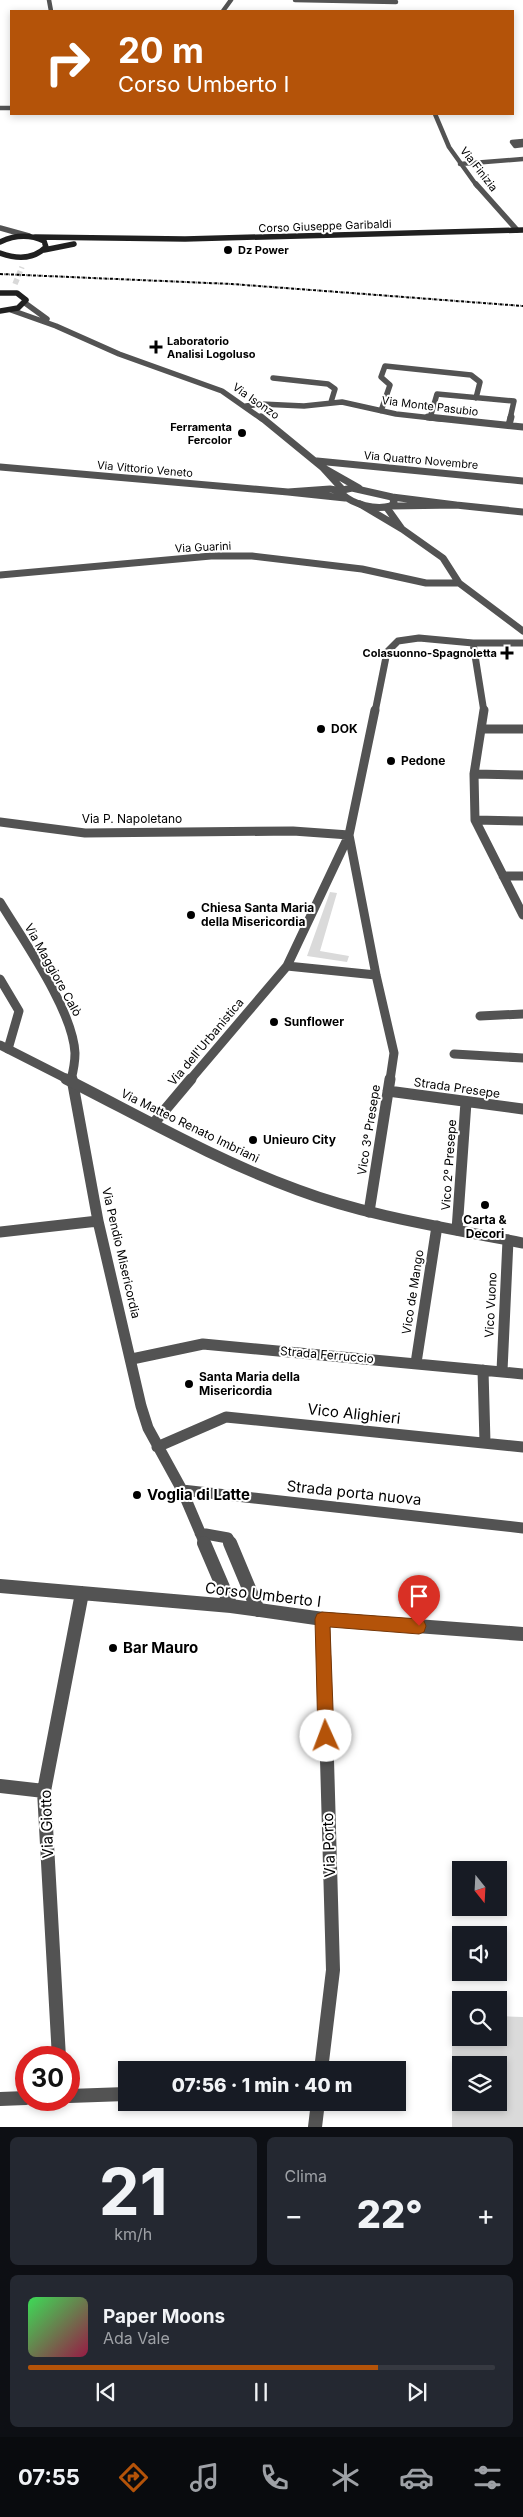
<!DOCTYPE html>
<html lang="it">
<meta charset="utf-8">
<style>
:root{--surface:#171b24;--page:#242831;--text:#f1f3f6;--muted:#9ea1a6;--line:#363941;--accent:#b45309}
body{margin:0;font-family:Inter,sans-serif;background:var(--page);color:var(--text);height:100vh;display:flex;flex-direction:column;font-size:19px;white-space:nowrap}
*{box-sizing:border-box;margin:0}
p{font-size:16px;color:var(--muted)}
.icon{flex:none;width:28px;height:28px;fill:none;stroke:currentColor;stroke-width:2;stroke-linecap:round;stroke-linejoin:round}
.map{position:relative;height:2127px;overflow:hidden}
.drawer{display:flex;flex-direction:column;gap:10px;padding:10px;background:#0d0f14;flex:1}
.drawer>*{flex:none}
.hud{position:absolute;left:10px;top:10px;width:504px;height:105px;border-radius:0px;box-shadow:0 2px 8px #0003;background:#b45309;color:#fff;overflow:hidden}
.needle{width:32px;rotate:162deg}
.fabs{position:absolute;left:452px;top:1861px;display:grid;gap:10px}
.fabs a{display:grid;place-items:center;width:55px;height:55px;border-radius:0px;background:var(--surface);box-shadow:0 2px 8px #0003;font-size:25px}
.speed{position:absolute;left:15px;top:2046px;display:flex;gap:10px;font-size:25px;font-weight:700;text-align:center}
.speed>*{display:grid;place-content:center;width:65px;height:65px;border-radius:50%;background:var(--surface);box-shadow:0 2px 8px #0003;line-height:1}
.speed .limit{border:8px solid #d22;background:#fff;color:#111}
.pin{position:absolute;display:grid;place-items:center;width:42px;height:42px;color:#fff;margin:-51px -21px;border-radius:50% 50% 50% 0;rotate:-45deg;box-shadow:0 0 5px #0007}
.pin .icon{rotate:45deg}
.me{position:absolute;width:55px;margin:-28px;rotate:358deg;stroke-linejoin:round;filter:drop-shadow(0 0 4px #0008)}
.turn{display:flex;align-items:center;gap:18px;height:105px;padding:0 25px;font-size:22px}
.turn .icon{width:65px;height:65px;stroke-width:2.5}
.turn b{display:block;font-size:35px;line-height:42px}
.big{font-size:38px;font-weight:800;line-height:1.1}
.drawer .tile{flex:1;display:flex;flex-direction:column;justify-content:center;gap:8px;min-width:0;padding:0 18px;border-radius:8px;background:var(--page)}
.drawer .dial{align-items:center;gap:0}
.dial b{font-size:65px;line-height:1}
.song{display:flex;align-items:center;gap:15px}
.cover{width:60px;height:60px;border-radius:8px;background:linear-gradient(135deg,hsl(130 70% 55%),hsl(340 70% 35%))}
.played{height:5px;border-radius:2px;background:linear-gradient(90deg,var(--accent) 75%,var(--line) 75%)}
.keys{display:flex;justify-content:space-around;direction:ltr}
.heat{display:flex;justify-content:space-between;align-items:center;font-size:28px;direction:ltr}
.drawer .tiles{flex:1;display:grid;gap:10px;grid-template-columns:1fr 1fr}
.tile:last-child{grid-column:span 2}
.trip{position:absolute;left:118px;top:2061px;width:288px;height:50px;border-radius:0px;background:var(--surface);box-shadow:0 2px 8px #0003;font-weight:800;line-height:50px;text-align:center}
.tab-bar{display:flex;height:80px;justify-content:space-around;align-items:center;background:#090b0e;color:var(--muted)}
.tab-bar .icon{width:35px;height:35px}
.tab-bar .current{color:var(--accent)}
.tab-bar b{font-size:22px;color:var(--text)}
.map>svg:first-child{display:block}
.green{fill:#dadada;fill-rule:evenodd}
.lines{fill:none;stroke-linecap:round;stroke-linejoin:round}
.secondary-tunnel{stroke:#d9d9d9;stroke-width:5.5;stroke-dasharray:5.5 3;stroke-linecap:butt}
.minor-far5{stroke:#535353;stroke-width:4.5}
.minor-far4{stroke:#535353;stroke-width:5.5}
.minor-far3{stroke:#535353;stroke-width:7}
.minor-far2{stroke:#535353;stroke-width:9}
.minor-far1{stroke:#535353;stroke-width:11}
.minor{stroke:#535353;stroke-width:14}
.tertiary-far3{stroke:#535353;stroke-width:5.5}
.tertiary-far2{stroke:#535353;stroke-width:7}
.tertiary-far1{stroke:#535353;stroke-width:9}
.tertiary{stroke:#535353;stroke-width:11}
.secondary{stroke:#202020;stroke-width:5.5}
.rail{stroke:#000;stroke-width:2;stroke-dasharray:3 1 0.5 1;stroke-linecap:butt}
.route{fill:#b45309;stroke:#753606}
.poi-dot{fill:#000;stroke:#fff;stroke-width:2}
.labels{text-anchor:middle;stroke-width:4;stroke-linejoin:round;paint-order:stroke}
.far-street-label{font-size:11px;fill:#000;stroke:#fff}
.far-poi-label{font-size:11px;font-weight:bold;fill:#000;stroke:#fff;text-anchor:start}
.poi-label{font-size:12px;font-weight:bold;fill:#000;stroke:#fff;text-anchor:start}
.street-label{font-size:12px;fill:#000;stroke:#fff}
.near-street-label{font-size:15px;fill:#000;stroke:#fff}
.near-poi-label{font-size:15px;font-weight:bold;fill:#000;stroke:#fff;text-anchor:start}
</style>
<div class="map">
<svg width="523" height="2127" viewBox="0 0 523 2127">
<rect width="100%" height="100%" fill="#fff"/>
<!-- green -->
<path class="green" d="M330,892L337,893L320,951L349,956L347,962L307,956Z
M499,2016L523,2017V2127H452V2042H492V2038H499ZM461,2065H499V2102H461Z"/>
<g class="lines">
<!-- secondary-tunnel -->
<path class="secondary-tunnel" d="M15,284L22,267"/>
<!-- minor-far5 -->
<path class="minor-far5" d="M49,0L51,11
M295,0L396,2
M223,11L231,0
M0,108H11
M435,114L449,147L477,186
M523,141L512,142L515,146L523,145
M460,164L523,159"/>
<!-- minor-far4 -->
<path class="minor-far4" d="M476,184L517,230
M25,303L47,319
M11,310L56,326L119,354L222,391L262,419
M273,378L328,384L335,389L331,402
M246,406L261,404L304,406L342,402L396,414L441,419
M381,411L390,385L381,377L385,366L471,375L480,382L476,398
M430,418L437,394L514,401L510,419"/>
<!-- minor-far3 -->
<path class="minor-far3" d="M261,417L322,467
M428,417L523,427
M509,425L511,417
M317,461L523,481
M343,490L322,467L359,488
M360,504L402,529L387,508
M402,529L443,558L459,583L523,631
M0,575L211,556H252L362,569L426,583H459
M473,643L484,712
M375,712L387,652L398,641L419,638L473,643H523"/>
<!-- minor-far2 -->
<path class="minor-far2" d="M484,710L474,774L475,820L523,915
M483,729H523
M474,774L523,775
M475,820L523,821
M0,822L85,833L293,831L349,835
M349,835L376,975L394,1053L390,1080
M503,876H523
M0,902C23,940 73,1010 75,1053C75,1062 73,1072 71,1080
M287,966L376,975
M0,979L19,1011L8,1049
M480,1016L523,1014
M454,1054L523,1058
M190,1080L287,966L349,835L375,710"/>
<!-- minor-far1 -->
<path class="minor-far1" d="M72,1079L98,1221L141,1406L148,1428L182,1490L205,1544
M388,1091L523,1109
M154,1123L191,1079
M369,1212L390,1079
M457,1230L466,1102
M0,1232L98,1221
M132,1359L203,1344L523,1374
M416,1363L437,1226
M483,1370L485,1443
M502,1371L508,1240
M157,1447L226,1417L523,1447
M182,1490L523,1528
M200,1533L228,1538L231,1544"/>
<!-- minor -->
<path class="minor" d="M204,1543L231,1606
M230,1543L258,1610
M0,1586L231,1606L323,1619L523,1634
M0,1786L44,1791
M59,2058L44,1791L82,1593
M321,2070L333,1970L323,1619
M69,2096L126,2094
M0,2099L26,2098
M315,2127L318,2102"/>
<!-- tertiary-far3 -->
<path class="tertiary-far3" d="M0,228L29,236"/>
<!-- tertiary-far2 -->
<path class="tertiary-far2" d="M0,467L288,492
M352,488L392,497L394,502L391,506C375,510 354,505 342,494L343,490Z
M342,491L330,489L288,492L345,498
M456,505L523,512
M391,506L456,505L392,497"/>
<!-- tertiary-far1 -->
<path class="tertiary-far1" d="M0,1045L69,1080"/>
<!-- tertiary -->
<path class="tertiary" d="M66,1079C143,1118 218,1161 298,1190C370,1217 448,1228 523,1243"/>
<!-- secondary -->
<path class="secondary" d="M35,237L185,239L523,230
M0,242C15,235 29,234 44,241L46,247C33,260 16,259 0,253
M44,250L74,244
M0,293H17L26,300L18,308L0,311"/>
<!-- rail -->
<path class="rail" d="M0,274L232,284L523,306"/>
</g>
<!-- route -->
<path class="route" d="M322,1612L419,1619L424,1621L426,1626L424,1632L419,1634L330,1627L334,1736L331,1742L326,1744L320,1742L318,1736L315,1619L317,1614Z"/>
<!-- markers -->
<g class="poi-dot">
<circle cx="228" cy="250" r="5"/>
<path d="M153.5 339.5h5v5h5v5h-5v5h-5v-5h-5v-5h5z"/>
<circle cx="242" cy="433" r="5"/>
<path d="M504.5 645.5h5v5h5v5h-5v5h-5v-5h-5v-5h5z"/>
<circle cx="321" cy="729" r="5"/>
<circle cx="391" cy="761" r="5"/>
<circle cx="191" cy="915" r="5"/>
<circle cx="274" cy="1022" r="5"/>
<circle cx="253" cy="1140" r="5"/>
<circle cx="485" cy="1205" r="5"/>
<circle cx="189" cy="1384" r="5"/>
<circle cx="137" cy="1495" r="5"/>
<circle cx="113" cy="1648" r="5"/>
</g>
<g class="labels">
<!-- far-street labels -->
<g class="far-street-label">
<text transform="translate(479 169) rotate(52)" y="4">Via Finizia</text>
<text transform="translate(325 226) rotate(-2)" y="4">Corso Giuseppe Garibaldi</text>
<text transform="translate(256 401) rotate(35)" y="4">Via Isonzo</text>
<text transform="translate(430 406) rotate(7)" y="4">Via Monte Pasubio</text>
<text transform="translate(421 460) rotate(5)" y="4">Via Quattro Novembre</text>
<text transform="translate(145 469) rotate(5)" y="4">Via Vittorio Veneto</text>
<text transform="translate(203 547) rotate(-3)" y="4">Via Guarini</text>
</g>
<!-- far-poi labels -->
<g class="far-poi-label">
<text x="238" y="254">Dz Power</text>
<text x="167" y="345">Laboratorio<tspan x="167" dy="13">Analisi Logoluso</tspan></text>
<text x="232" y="431" text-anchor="end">Ferramenta<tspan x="232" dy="13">Fercolor</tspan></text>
<text x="497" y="657" text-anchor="end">Colasuonno-Spagnoletta</text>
</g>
<!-- poi labels -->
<g class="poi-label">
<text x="331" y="733">DOK</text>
<text x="401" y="765">Pedone</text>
<text x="201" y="912">Chiesa Santa Maria<tspan x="201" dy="14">della Misericordia</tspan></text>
<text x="284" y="1026">Sunflower</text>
<text x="263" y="1144">Unieuro City</text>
<text x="485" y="1224" text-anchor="middle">Carta &amp;<tspan x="485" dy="14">Decori</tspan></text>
<text x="199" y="1381">Santa Maria della<tspan x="199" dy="14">Misericordia</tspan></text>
</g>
<!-- street labels -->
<g class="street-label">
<text x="132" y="823">Via P. Napoletano</text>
<text transform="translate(53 970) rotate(61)" y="4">Via Maggiore Calò</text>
<text transform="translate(206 1042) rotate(-50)" y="4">Via dell'Urbanistica</text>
<text transform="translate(457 1088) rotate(8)" y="4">Strada Presepe</text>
<text transform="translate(190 1126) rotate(26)" y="4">Via Matteo Renato Imbriani</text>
<text transform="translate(369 1130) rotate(-81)" y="4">Vico 3º Presepe</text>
<text transform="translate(449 1165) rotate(-86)" y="4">Vico 2º Presepe</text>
<text transform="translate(121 1253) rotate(77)" y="4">Via Pendio Misericordia</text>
<text transform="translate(413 1292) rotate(-81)" y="4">Vico de Mango</text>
<text transform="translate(491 1305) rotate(-87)" y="4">Vico Vuono</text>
<text transform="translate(327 1355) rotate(5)" y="4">Strada Ferruccio</text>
</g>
<!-- near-street labels -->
<g class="near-street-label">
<text transform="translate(354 1414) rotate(6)" y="5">Vico Alighieri</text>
<text transform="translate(354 1493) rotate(6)" y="5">Strada porta nuova</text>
<text transform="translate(263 1595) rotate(7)" y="5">Corso Umberto I</text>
<text transform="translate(47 1824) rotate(-92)" y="5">Via Giotto</text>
<text transform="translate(329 1845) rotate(-92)" y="5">Via Porto</text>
</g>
<!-- near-poi labels -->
<g class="near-poi-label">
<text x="147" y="1500">Voglia di Latte</text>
<text x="123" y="1653">Bar Mauro</text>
</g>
</g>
</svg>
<div class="fabs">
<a><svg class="needle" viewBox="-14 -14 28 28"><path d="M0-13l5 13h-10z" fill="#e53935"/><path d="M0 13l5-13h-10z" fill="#9ea1a6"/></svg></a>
<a><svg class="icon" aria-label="sound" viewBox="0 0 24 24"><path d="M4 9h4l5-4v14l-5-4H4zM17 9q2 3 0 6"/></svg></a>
<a><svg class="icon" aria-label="search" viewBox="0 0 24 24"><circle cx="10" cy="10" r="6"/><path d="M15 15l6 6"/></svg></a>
<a><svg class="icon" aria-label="layers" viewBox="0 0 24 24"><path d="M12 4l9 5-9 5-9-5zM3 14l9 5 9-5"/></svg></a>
</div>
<div class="speed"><div class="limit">30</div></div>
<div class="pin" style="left:419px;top:1626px;background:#d93025"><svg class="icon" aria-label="arrive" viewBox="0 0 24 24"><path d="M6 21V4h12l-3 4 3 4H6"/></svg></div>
<svg class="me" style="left:326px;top:1736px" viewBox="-20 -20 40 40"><circle r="19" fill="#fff"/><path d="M0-13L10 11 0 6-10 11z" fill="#b45309"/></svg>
<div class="trip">07:56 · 1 min · 40 m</div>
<div class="hud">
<div class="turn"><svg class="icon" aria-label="right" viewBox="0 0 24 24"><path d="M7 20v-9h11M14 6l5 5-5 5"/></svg><div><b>20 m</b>Corso Umberto I</div></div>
</div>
</div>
<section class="drawer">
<div class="tiles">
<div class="tile dial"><b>21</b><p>km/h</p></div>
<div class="tile"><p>Clima</p>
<div class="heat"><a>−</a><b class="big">22°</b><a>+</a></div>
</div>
<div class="tile">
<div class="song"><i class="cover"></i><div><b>Paper Moons</b><p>Ada Vale</p></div></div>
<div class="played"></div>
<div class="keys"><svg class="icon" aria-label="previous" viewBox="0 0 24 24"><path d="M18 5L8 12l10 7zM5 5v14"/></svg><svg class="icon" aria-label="pause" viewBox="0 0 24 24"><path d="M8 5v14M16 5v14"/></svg><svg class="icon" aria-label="next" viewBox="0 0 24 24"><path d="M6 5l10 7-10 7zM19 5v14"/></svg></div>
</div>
</div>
</section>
<nav class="tab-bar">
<b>07:55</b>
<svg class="icon current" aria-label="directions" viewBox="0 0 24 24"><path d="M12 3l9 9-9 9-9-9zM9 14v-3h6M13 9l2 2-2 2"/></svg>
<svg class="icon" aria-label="music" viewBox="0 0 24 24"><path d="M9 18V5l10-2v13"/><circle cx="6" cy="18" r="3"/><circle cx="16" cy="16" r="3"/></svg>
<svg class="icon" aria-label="phone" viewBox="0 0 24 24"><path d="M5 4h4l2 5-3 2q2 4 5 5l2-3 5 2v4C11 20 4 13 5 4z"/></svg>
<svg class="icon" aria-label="climate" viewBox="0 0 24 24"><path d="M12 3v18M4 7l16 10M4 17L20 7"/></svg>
<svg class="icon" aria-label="car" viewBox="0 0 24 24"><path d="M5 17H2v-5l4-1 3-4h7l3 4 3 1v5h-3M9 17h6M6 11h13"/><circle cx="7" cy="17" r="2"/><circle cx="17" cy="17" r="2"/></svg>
<svg class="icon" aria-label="filters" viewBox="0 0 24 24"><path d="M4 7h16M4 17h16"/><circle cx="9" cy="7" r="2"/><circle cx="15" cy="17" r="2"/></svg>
</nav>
